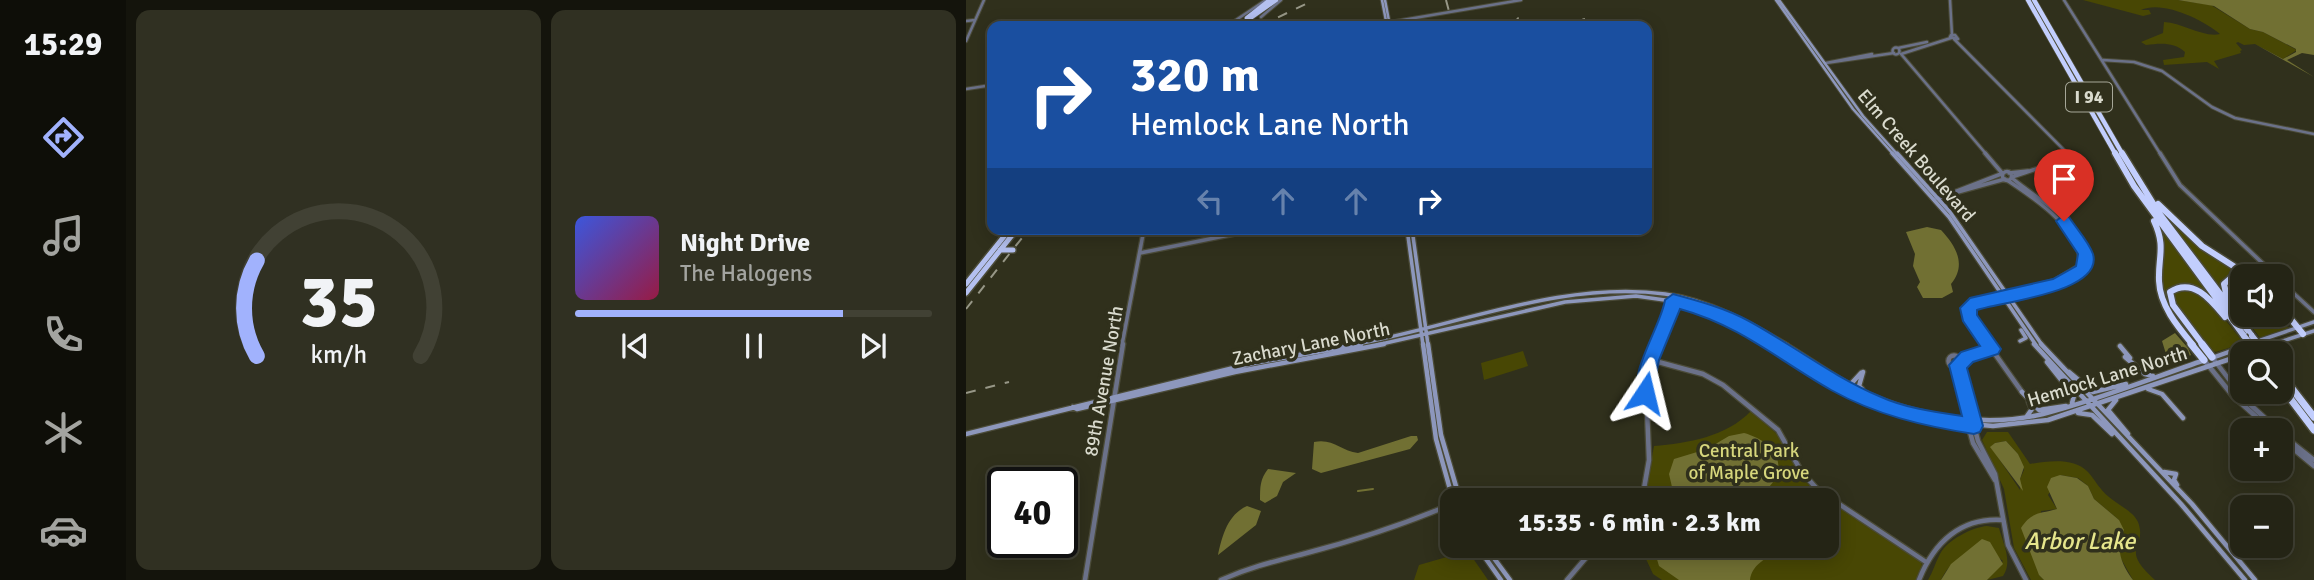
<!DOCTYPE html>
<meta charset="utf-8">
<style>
:root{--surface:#242415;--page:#303022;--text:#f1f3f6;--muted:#a3a4a0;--line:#414134;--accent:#a1b2fd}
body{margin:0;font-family:Signika,sans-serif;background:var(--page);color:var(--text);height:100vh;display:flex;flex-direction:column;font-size:26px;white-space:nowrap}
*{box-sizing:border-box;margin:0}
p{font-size:23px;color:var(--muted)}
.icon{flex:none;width:38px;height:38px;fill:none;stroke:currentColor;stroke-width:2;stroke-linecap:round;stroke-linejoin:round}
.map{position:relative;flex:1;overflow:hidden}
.side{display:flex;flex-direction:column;gap:10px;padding:10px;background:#14140c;width:840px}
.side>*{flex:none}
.hud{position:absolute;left:21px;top:21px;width:665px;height:214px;border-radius:14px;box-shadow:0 4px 18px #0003,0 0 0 2px var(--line);background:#1a4fa0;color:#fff;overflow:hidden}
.controls{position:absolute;left:1264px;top:264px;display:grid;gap:14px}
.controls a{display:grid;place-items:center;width:63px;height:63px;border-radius:14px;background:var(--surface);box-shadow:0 4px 18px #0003,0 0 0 2px var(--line);font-size:35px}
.speed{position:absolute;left:21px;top:467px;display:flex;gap:14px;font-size:35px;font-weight:700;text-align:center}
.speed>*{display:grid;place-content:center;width:91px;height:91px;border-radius:50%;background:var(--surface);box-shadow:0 4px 18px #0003,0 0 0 2px var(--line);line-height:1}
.speed .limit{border:4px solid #111;border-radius:10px;background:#fff;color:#111}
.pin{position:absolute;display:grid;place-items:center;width:60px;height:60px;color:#fff;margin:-72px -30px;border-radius:50% 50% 50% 0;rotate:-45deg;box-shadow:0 0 7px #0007}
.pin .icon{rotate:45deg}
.me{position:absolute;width:77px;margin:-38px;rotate:10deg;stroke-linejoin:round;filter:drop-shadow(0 0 5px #0008)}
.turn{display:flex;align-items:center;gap:24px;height:147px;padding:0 28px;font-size:32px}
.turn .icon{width:91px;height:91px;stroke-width:2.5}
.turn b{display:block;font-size:49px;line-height:60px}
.lanes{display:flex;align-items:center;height:66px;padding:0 28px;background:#0003;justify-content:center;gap:35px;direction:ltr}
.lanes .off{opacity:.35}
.side .tile{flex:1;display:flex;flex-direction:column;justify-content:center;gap:10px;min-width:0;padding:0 24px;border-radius:14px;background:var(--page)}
.side .dial{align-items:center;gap:0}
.dial svg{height:182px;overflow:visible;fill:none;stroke:var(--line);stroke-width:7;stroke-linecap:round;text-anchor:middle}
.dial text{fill:var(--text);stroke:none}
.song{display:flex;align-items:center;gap:21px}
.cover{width:84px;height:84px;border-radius:10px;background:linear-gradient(135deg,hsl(230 70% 55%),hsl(340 70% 35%))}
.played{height:7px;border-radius:4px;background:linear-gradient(90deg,var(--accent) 75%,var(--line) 75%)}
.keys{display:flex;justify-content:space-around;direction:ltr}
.side .tiles{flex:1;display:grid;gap:10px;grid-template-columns:repeat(2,1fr)}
.trip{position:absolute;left:474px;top:488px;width:399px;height:70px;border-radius:14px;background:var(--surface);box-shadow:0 4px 18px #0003,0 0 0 2px var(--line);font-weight:800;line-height:70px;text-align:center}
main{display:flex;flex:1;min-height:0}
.dock{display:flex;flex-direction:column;width:126px;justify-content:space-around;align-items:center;background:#0e0e08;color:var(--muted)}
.dock .icon{width:49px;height:49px}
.dock .current{color:var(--accent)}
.dock b{font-size:32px;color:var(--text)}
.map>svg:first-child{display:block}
.green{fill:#484704;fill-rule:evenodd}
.water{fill:#717033}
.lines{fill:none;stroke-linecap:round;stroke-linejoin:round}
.stream{stroke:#717033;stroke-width:2}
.tertiary-far2-casing{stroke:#4b4b38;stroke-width:4.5}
.tertiary-far1-casing{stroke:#4b4b38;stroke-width:6}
.tertiary-casing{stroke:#4b4b38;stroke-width:7}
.secondary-far2-casing{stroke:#4b4b38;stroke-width:4.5}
.secondary-far1-casing{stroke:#4b4b38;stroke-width:6}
.secondary-casing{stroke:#4b4b38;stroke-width:7}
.trunk-far1-casing{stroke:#4b4b38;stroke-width:6}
.trunk-casing{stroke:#4b4b38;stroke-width:8}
.motorway-far2-casing{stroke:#4b4b38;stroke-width:6}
.motorway-far1-casing{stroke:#4b4b38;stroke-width:9}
.motorway-casing{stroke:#4b4b38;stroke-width:10}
.tertiary-far2{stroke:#6b7189;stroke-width:2.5}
.tertiary-far1{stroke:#6b7189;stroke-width:3.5}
.tertiary{stroke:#6b7189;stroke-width:4.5}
.secondary-far2{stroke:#8d97bc;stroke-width:2.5}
.secondary-far1{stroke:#8d97bc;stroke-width:3.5}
.secondary{stroke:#8d97bc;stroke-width:4.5}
.trunk-far1{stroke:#b4c0f0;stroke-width:4.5}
.trunk{stroke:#b4c0f0;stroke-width:5}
.motorway-far2{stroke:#c2cefd;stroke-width:4.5}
.motorway-far1{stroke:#c2cefd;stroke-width:6}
.motorway{stroke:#c2cefd;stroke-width:7}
.rail{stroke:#979787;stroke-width:2;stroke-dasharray:10 10;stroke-linecap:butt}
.motorway-bridge-far1-casing{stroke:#4b4b38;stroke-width:9;stroke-linecap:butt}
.motorway-bridge-casing{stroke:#4b4b38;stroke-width:10;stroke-linecap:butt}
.motorway-bridge-far1{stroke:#c2cefd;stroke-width:6}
.motorway-bridge{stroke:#c2cefd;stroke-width:7}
.route{fill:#1a73e8;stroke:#114b97;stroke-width:2}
.labels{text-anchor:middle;stroke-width:7;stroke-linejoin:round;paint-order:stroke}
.shield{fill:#30301c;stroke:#a6a798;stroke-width:2}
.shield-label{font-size:18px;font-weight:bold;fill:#d9dacd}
.street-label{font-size:19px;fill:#d9dacd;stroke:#30301c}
.park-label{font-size:19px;fill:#d6d67c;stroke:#30301c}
.near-water-label{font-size:24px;font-style:italic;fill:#e6e68c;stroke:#30301c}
</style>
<main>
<nav class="dock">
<b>15:29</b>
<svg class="icon current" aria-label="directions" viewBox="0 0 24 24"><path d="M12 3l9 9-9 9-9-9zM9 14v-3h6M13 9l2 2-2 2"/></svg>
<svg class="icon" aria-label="music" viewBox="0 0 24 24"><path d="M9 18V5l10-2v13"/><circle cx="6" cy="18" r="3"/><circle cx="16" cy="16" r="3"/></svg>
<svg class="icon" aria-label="phone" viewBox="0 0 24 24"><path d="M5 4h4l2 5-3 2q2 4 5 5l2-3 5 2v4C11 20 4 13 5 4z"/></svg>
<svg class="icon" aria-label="climate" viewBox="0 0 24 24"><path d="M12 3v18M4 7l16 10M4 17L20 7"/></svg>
<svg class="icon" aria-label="car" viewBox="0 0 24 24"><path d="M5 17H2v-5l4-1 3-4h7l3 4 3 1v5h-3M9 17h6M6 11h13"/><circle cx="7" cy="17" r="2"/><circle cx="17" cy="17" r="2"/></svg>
</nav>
<section class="side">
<div class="tiles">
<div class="tile dial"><svg viewBox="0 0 100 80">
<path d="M14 69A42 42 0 1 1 86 69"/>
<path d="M14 69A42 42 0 0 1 14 27" stroke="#a1b2fd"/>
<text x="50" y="56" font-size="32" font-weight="700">35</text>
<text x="50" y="72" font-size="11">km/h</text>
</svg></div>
<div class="tile">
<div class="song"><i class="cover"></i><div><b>Night Drive</b><p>The Halogens</p></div></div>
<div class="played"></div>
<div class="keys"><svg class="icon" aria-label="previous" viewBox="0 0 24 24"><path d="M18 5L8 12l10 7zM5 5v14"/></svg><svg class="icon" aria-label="pause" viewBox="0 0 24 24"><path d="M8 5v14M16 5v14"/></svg><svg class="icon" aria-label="next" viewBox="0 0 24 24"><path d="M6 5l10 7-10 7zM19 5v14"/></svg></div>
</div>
</div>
</section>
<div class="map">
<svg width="1348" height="580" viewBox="0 0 1348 580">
<rect width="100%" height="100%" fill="#30301c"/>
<!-- green -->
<path class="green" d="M1117,0H1212L1245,5L1284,29L1297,32L1331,50L1317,59L1289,44L1278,45L1272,42L1270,43L1276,50L1274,51L1275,53L1248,61L1253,69L1241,62L1198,65L1197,60L1218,57L1219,52C1208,42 1195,43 1180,45L1175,42L1197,33L1198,22C1217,23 1238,38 1254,34C1237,20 1197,0 1175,10H1183L1185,14L1177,16Z
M1200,217L1227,241L1281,276L1262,278L1259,295Z
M1191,222L1247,299L1212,285L1203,290L1204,303L1222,329L1219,328L1197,294L1195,280L1199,249Z
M1226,289L1244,301L1278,343L1250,352L1244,350L1207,303L1206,293L1209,290Z
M1277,315H1292L1305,329L1314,325L1309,315H1314L1322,328L1294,338Z
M557,351L562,366L518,380L515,363Z
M785,411L812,435L835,477L848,490L955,562L956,565L951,580H696L687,574L674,546H861V500H678L688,446C722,443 760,437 785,411Z
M1021,432H1042L1064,464C1082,461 1108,457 1122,472C1129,480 1134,490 1143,497C1152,505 1167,511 1172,522C1182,549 1152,547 1189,580H1167L1153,555V520L1128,499L1122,486L1112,478L1094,475L1082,495L1091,509L1075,511L1073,575L1078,580H1065L1048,548L1038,489L1016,440ZM1040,441L1052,454L1058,470L1054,479V490L1025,447L1029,443Z
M1021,526L1033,528C1037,543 1047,562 1037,576L1021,580L1037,561L1032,557C1006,557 988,552 975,580H962C967,572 969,563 974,554C981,540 1007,527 1021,526Z
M498,552L504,554L522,580H448L453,565Z"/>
<!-- water -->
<path class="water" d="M1212,0H1348V55L1336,53L1321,60L1348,77L1289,44L1317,59L1330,52V49L1297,32L1284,29L1248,6Z
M961,227L975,230C990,246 1001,265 985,284L987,292L976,298H957L951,287L954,282L947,266L949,254L940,232Z
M1209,333L1222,348L1225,355L1217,359H1207L1200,354L1196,341Z
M778,433C797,438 820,454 810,477C806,486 798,490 795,500H709L703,474L708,459L741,449L763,436Z
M445,436H451L452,440L444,449L355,473L346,469L348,442C367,438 375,451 392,453Z
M1040,441L1052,454L1058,467L1054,479L1057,491L1024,447L1029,443Z
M302,469L330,473L317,482L311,496L299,503L294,500C294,487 294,479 302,469Z
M1094,475L1111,478L1122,486L1128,499L1153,520L1158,530C1149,549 1155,564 1167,580H1078L1073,575L1055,528C1066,511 1074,514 1091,509L1081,487L1085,478Z
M281,506L295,511L290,525L252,555C256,537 261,515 281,506Z
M1016,539L1024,542L1037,564L1021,580H975L985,564Z
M687,546H819C806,556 786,562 784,580H713L693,566Z"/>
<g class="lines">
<!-- stream -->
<path class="stream" d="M392,491L407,489"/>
<!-- tertiary-far2 casing -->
<g class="tertiary-far2-casing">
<path id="tertiary-far2" d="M984,0L986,35
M1098,0L1195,155
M295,17L315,0
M0,21L9,20
M261,26L300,0
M401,26L555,0
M985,35H989L992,39L984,37Z
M985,38L935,54L1021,155
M988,39L1099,151L1098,155
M0,41L18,0
M926.5 51a3.5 3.5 0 1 1 7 0a3.5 3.5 0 1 1-7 0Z
M932,48L961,42
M1137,60L1168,62L1196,71L1246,107L1269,118L1348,134
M860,63L928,53
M860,63L906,54
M0,89L26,85"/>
</g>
<!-- tertiary-far1 casing -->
<g class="tertiary-far1-casing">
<path id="tertiary-far1" d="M1019,153L1036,173
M1194,153L1214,185L1310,276
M1036.5 176a4.5 4.5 0 1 1 9 0a4.5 4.5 0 1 1-9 0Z
M1043,173L1062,171
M1046,177L1097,160L1099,153
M970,198L1039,179
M973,198L1035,174
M174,253L293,229
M1314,281L1348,312
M707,300L705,316L701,321Z
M1011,303C1047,302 1097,291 1120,262C1114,217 1076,204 1046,178
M156,345L178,229
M691,345L701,321
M1023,345L1003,317L1002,308L1012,301L1088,281L1113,266C1121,232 1065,196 1041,180"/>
</g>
<!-- tertiary casing -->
<g class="tertiary-casing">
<path id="tertiary" d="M1022,344L1056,392
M982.5 361a5.5 5.5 0 1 1 11 0a5.5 5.5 0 1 1-11 0Z
M991,357L1026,349
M1246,357L1277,398L1312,430
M685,360L737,374L757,385L812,430L835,471L852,490L960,562
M1238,360L1267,396L1305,430
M986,365L1007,443L1029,480
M992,365L1012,441L1029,474L1042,545L1060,580
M1314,433L1348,460
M1314,438L1348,466
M676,500L683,460L680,383L691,344
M119,580L157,344
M255,580C285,567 306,562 337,554C387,541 439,524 486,504
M601,580L630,546
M953,580C968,542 995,517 1037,520"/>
</g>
<!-- secondary-far2 casing -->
<g class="secondary-far2-casing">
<path id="secondary-far2" d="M416,0L421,26
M419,0L424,26
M810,0L887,109L928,155
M813,0L897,116L932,155"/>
</g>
<!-- secondary-far1 casing -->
<g class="secondary-far1-casing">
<path id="secondary-far1" d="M926,153L983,217L1070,345
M931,153L984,212L1076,345
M441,229L457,345
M446,229L462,345
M1054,341L1060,338L1055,330
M1292,341L1348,322
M386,345C488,327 595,280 699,294C743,300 784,323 821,345
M411,345L599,302L670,296L713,302L737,309L807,345
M1281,345L1285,344
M1304,345L1348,331"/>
</g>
<!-- secondary casing -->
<g class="secondary-casing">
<path id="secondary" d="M457,344L470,439L487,500
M462,344L475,435L494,500
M805,344L868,383L918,407L972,421L1027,426L1082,420L1276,355
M818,344C843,359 869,378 895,391C948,417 1020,428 1077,414C1132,400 1186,378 1239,360
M1068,344L1215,504L1279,580
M1075,344L1226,504L1289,580
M1154,346L1164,358
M1296,348L1309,344
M1159,357L1179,374L1187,376
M1246,358L1285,344
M1081,362L1108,396L1106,403
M1103,372L1127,392L1160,384
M884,385L895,373
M896,389L893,386L897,372
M1182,389L1196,394L1217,418
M1056,392L1073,410L1100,406
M1150,400L1142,410L1162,434
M107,407L111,409L269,372L418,344
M1112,413L1126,415L1146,434
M1061,416L1066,409L1063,402
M0,434L288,363L395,344
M1198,472L1210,474L1208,480L1211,485
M511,546L535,580
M519,546L544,580"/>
</g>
<!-- trunk-far1 casing -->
<g class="trunk-far1-casing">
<path id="trunk-far1" d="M281,18L304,0
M267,23L273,26L310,0"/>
</g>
<!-- trunk casing -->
<g class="trunk-casing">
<path id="trunk" d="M34,250H47
M0,284L44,229
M0,293L51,229"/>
</g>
<!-- motorway-far2 casing -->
<g class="motorway-far2-casing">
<path id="motorway-far2" d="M1062,0L1150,155
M1068,0L1157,155"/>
</g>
<!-- motorway-far1 casing -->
<g class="motorway-far1-casing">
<path id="motorway-far1" d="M1149,153L1168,186L1278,336
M1156,153L1193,213L1286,336
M1192,204L1236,246L1283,276
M1188,221C1200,247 1192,256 1193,281C1194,306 1212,327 1227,345
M1269,306L1260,293L1258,284L1265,278H1276
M1314,306L1337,334
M1237,345L1207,305L1204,292C1227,277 1245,300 1259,317"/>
</g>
<!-- motorway casing -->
<g class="motorway-casing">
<path id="motorway" d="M1225,344L1238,360
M1236,344L1246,357
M1314,373L1348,417
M1314,385L1348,430"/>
</g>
<!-- tertiary-far2 -->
<use href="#tertiary-far2" class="tertiary-far2"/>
<!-- tertiary-far1 -->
<use href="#tertiary-far1" class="tertiary-far1"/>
<!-- tertiary -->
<use href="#tertiary" class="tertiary"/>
<!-- secondary-far2 -->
<use href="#secondary-far2" class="secondary-far2"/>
<!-- secondary-far1 -->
<use href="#secondary-far1" class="secondary-far1"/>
<!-- secondary -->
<use href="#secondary" class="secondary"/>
<!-- trunk-far1 -->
<use href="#trunk-far1" class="trunk-far1"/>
<!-- trunk -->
<use href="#trunk" class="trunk"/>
<!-- motorway-far2 -->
<use href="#motorway-far2" class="motorway-far2"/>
<!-- motorway-far1 -->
<use href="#motorway-far1" class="motorway-far1"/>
<!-- motorway -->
<use href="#motorway" class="motorway"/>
<!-- rail -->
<path class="rail" d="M480,0L487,26
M294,26L348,0
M547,26L552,18L550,10
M577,26L619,19
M0,309L63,229
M0,393L43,382"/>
<!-- motorway-bridge-far1 casing -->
<g class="motorway-bridge-far1-casing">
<path id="motorway-bridge-far1" d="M1278,336L1285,345
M1286,336L1293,345"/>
</g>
<!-- motorway-bridge casing -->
<g class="motorway-bridge-casing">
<path id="motorway-bridge" d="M1284,344L1291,354
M1292,344L1300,354"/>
</g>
<!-- motorway-bridge-far1 -->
<use href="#motorway-bridge-far1" class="motorway-bridge-far1"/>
<!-- motorway-bridge -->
<use href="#motorway-bridge" class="motorway-bridge"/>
</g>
<!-- route -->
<path class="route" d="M1098,215L1103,217C1110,228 1123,242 1127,254C1138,293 1032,302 1011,310V315L1035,349L1032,354L1007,362L1001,368L1017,426L1014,432L1008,434C957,426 910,415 865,390C812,360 775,326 714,309L693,360L685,399L679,401L673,399C661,375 695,326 699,300L707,294C733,301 759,308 783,321C827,345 866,376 913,396C939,408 968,412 996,416L983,365L995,352L1014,346L997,321L994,308L1004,298L1087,279L1110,266L1112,254L1090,221Z"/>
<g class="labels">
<!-- shield labels -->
<rect class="shield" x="1100" y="82.5" width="46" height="29" rx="5"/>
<g class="shield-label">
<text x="1123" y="103">I 94</text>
</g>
<!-- street labels -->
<g class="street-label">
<text transform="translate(951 155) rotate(49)" y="7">Elm Creek Boulevard</text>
<text transform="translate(345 343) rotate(-11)" y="7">Zachary Lane North</text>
<text transform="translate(1141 376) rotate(-17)" y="7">Hemlock Lane North</text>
<text transform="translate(137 381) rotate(-80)" y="7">89th Avenue North</text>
</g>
<!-- park labels -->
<g class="park-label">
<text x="783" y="457">Central Park<tspan x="783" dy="22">of Maple Grove</tspan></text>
</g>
<!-- near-water labels -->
<g class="near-water-label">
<text x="1114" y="549">Arbor Lake</text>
</g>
</g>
</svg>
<div class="controls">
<a><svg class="icon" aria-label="sound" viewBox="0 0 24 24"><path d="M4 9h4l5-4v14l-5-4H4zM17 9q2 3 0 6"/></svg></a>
<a><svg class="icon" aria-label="search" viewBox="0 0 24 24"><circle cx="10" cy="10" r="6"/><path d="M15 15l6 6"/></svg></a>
<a>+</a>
<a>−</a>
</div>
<div class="speed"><div class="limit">40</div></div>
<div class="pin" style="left:1098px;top:221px;background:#d93025"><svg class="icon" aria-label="arrive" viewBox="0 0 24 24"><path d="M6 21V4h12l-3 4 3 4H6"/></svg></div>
<svg class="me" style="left:679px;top:393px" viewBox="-20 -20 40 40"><path d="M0-17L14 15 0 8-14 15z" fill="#1a73e8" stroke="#fff" stroke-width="4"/></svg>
<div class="trip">15:35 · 6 min · 2.3 km</div>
<div class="hud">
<div class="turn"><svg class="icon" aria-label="right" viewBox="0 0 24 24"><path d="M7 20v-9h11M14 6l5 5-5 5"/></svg><div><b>320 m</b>Hemlock Lane North</div></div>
<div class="lanes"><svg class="icon off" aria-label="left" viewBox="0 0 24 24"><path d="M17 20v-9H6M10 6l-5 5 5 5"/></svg><svg class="icon off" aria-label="ahead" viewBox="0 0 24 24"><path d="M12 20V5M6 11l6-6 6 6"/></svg><svg class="icon off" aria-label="ahead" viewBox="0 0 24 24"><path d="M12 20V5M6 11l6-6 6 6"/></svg><svg class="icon" aria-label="right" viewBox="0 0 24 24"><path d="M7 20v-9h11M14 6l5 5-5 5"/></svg></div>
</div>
</div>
</main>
